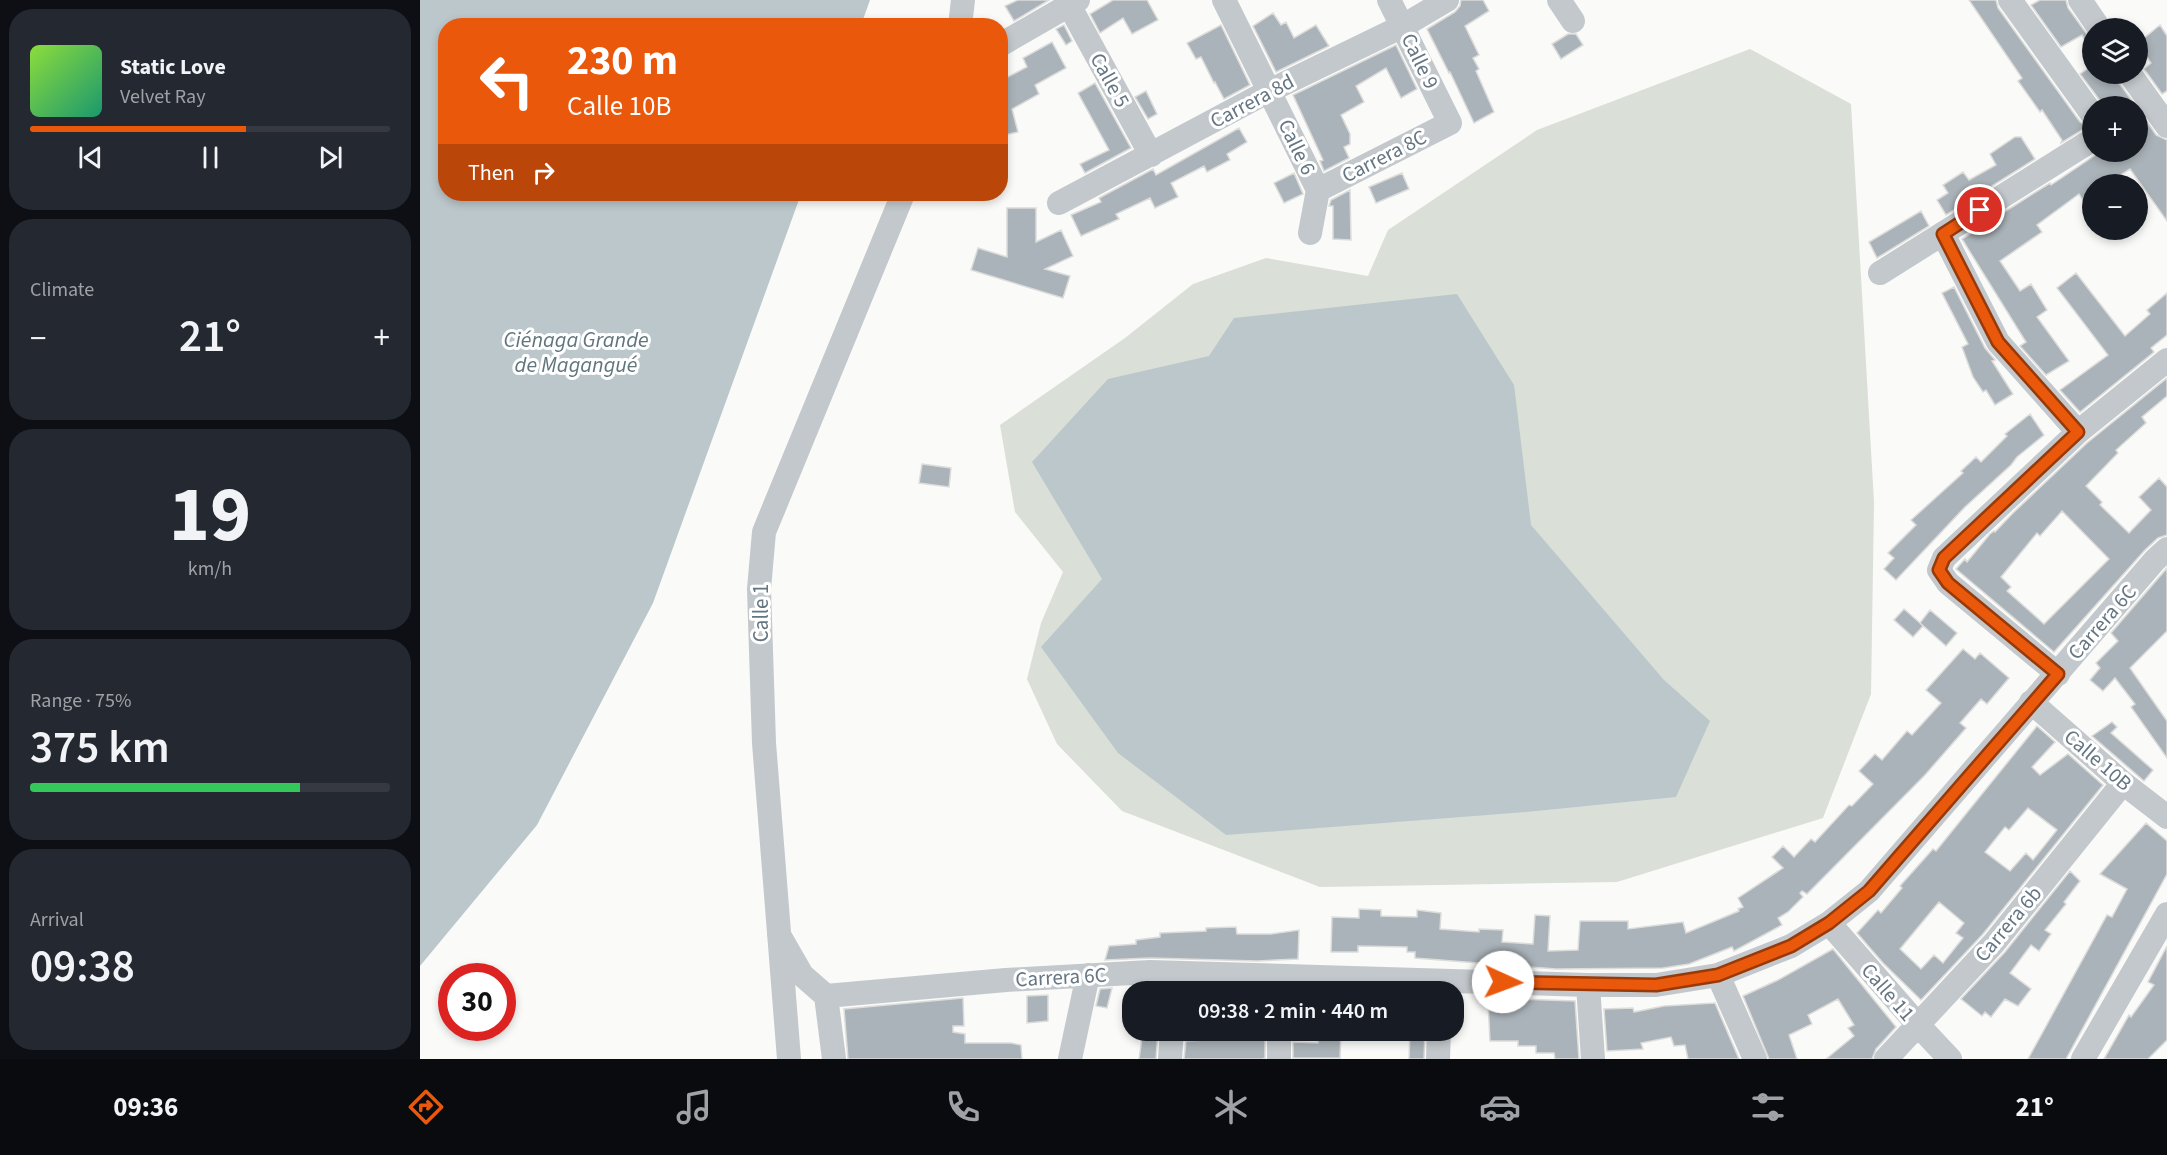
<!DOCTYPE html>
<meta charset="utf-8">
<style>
:root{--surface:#171b24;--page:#242831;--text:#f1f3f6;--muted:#9ea1a6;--line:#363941;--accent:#ea580c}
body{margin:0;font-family:"Source Sans 3",sans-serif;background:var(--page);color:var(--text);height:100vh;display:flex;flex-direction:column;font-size:22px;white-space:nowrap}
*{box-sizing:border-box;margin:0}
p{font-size:20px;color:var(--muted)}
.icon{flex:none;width:33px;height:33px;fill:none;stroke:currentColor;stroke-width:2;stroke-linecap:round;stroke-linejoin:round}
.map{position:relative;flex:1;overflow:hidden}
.sheet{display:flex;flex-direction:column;gap:9px;padding:9px;background:#0d0f14;width:420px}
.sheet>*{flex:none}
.hud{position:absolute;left:18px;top:18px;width:570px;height:183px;border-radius:24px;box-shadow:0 3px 9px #0003;background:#ea580c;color:#fff;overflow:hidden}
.controls{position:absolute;left:1662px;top:18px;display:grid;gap:12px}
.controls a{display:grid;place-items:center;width:66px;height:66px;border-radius:50%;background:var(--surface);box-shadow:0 3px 9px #0003;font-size:30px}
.speed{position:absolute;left:18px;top:963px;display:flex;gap:12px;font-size:30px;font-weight:700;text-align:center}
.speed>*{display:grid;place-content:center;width:78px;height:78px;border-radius:50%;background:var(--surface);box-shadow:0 3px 9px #0003;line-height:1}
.speed .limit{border:9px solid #d22;background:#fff;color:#111}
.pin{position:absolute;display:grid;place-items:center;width:51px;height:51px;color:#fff;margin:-26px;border:3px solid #fff;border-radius:50%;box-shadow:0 2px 6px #0007}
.me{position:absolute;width:66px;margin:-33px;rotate:92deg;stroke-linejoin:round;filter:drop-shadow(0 0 4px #0008)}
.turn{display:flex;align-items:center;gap:21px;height:126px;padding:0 30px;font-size:27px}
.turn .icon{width:78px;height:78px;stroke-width:2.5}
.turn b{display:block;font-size:42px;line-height:51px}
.then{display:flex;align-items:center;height:57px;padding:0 30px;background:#0003;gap:12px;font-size:22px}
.big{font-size:45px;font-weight:600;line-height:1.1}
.sheet .tile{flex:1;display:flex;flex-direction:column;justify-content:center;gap:9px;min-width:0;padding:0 21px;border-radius:24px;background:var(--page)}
.sheet .dial{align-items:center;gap:0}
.dial b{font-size:78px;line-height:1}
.song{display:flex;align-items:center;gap:18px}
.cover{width:72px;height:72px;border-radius:9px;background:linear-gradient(135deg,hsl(90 70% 55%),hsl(160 70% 35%))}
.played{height:6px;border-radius:3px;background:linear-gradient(90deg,var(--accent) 60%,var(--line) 60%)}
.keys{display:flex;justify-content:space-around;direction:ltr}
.heat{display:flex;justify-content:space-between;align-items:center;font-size:33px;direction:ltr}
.charge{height:9px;border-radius:4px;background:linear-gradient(90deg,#34c759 75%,var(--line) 0)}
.trip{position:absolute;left:702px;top:981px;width:342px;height:60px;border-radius:24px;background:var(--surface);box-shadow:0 3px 9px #0003;font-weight:600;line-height:60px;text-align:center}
.dock{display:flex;height:96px;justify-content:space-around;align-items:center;background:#090b0e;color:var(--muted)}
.dock .icon{width:42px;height:42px}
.dock .current{color:var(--accent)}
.dock b{font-size:27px;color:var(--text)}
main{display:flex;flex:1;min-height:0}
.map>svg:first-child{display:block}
.green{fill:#dadfd7}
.water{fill:#bbc7cb}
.building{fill:#aab3b9;stroke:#dcdcda;stroke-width:1.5;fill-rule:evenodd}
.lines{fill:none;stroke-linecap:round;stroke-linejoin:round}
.minor{stroke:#c3c8cc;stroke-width:24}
.route-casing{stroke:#983908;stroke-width:15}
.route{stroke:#ea580c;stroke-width:10}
.labels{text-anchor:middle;stroke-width:6;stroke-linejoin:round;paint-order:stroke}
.street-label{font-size:21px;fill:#657683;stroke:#fff}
.water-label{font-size:22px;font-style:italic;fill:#60757c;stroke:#fff}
</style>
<main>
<section class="sheet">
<div class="tile">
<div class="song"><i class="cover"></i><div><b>Static Love</b><p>Velvet Ray</p></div></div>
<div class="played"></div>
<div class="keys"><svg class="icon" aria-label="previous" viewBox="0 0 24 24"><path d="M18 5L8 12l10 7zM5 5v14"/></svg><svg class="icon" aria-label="pause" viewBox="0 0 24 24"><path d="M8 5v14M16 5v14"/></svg><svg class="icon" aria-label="next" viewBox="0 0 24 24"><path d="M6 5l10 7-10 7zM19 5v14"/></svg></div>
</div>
<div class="tile"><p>Climate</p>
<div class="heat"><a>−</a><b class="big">21°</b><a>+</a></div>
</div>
<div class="tile dial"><b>19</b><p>km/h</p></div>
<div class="tile"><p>Range · 75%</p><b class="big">375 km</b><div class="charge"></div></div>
<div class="tile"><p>Arrival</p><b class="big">09:38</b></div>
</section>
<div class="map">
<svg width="1747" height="1059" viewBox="0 0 1747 1059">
<rect width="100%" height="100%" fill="#fafaf8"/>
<!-- green -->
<path class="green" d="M1330,49L1431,104L1454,502L1451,694L1403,818L1197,882L900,887L702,811L637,744L607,679L621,623L643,572L595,512L580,425L705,338L773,284L846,258L948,276L968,230L1117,130Z"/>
<!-- water -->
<path class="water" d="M0,0H450L441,25L26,26V194H381L233,603L117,825L0,966Z
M1037,294L1094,385L1111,525L1244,680L1290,721L1256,797L1106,812L806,835L698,753L621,647L682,579L612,462L688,379L789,356L814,318Z"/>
<!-- building -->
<path class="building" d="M598,0H629L594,21L585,6Z
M693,0H727L738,20L712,34L703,18L680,33L670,14Z
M1041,0H1063L1069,11L1045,26L1059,55L1053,58L1059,69L1056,71L1074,112L1054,123L1030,72L1029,73L1007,29L1035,12L1040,6Z
M1549,0H1576L1578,8L1660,122L1667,127L1641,143L1642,140L1622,110L1620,112L1598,81L1602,78Z
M1620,0H1646L1648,8L1672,41V52L1662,35L1641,47L1611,5Z
M853,13L861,25L866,22L874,38L896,25L909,46L856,72L833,26Z
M644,25L652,41L646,45L636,29Z
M801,25L830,85L804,99L795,82L794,83L781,57L776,59L767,43Z
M1740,25L1747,36V91L1742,94L1724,69L1731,63L1718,43Z
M1148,34H1156L1163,45L1141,59L1132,44Z
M632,42L646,68L615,85L619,94L592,109L598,132L580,136V81L607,67L603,58Z
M976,45L997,89L981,98L966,68L936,86L944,102L921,115L930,134V144L924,147L929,158L904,171L900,161L903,160L873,95Z
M1672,66V74H1696L1698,82L1716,106H1684L1660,74Z
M675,83L711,148L665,173L660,164L689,150L658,93Z
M726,91L737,114L728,119L715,97Z
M1718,109L1736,135L1747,140V221L1710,169L1686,184H1672V214L1659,194L1617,225L1622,232L1580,261L1600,291L1611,284L1627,310L1617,317L1649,361L1626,375L1600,346L1606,342L1542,239L1630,183L1631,185L1680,152H1718Z
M819,128L827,142L807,154L810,160L787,172L784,166L751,183L758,197L735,208L730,198L696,214L699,219L661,236L651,215L681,202L679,198L733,169L736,175Z
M1595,137H1601L1615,159L1526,215L1517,200L1528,193L1523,185L1543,172L1549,180L1576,165L1570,154Z
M874,173L883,194L864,203L854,183Z
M982,173L989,189L956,203L949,187Z
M930,190L931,240L913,239V206H909L911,200Z
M587,208H616V242L641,230L653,256L625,269L650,276L643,298L551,270L558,248L587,257Z
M1501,211L1509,226L1457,258L1449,242Z
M1656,273L1705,336L1730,314L1727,310L1747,293V335L1731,348L1734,352L1660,412L1640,390L1688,355L1637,288Z
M1534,287L1565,348L1575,360L1572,361L1593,394L1575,405L1566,390L1563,392L1553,377L1542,347L1548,344L1522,293Z
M1747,378V396L1722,417L1726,423L1696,450L1698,453L1666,486L1682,502L1680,505L1709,533L1731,510L1719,497L1739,478L1747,487V535L1738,538L1725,550L1634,652L1536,569L1545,559L1547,562L1570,534L1574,531L1575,532L1593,513L1667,443ZM1642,511L1689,559L1624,624L1587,591L1591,587L1581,577L1617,533L1620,536Z
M1610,414L1624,435L1597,457L1591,465L1545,507L1476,580L1464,569L1474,558L1468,553L1496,525L1491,520L1543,473L1541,471L1556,457L1561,462L1587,436L1585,434Z
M502,464L531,468L529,487L499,483Z
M1747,568V631L1710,668L1747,721V758L1711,707L1715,704L1695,678L1683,691L1670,680L1680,668L1676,663L1698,641L1691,633Z
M1484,609L1500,623L1510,610L1537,633L1526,646L1500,623L1503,626L1493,637L1474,620Z
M1543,649L1555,659L1560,653L1589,678L1567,704L1561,699L1540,723L1546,728L1505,775L1387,894L1382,891L1380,893L1383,897L1368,912L1358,918L1362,925L1314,951L1312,947L1269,964L1243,968L1136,969L995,958V952H987V947L938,946V952H911L912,917L939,918V909L961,910V916L997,917V910L1021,913L1020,929L1059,932V929L1083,930L1082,942L1113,944L1115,915L1130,916L1128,951L1158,950L1160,921H1208V929L1263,922L1266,933L1319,911L1318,909L1323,907L1318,898L1363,868L1352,857L1363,846L1374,857L1391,839L1395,842L1429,805L1432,806L1453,784L1439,771L1455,754L1462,760L1487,731L1492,735L1521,703L1506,690Z
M1692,722L1697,727L1691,733L1733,770L1724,781L1672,736Z
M1617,726L1635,742L1612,767L1620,775L1648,754L1683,785L1563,934L1501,1000L1463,963L1437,933L1458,910L1461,913L1482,888L1480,886L1513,849L1516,851ZM1608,808L1637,830L1613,860L1606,853L1590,871L1565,852L1585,827L1589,830ZM1519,902L1544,923L1536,933L1543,938L1523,963L1514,955L1501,969L1480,949Z
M1726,823L1747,841V874L1646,1059H1608L1687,915L1692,917L1707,889L1680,874Z
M1650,871L1660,881L1644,902L1646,904L1625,930L1631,934L1619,951L1611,945L1590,973L1611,989L1598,1006L1585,999L1571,1017L1565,1012L1562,1016L1541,999L1585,952Z
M816,927L817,934H851L879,930L878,959L837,961L730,958L685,960L689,946L716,944V940L740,937V933L786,931V928Z
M1747,946V1040L1728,1059H1684L1709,1015L1711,1017L1734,985L1728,982Z
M1413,949L1476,1027L1456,1049L1452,1059H1406L1434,1036L1428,1028L1434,1025L1418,999L1388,1015L1392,1024L1369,1035L1377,1059H1349L1323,996L1358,980Z
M692,988L687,1008L676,1006L680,989Z
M628,995V1021L607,1023V996Z
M543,998L544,1026H533V1032L545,1034V1043H591L601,1045L602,1059H428L424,1009Z
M1098,999L1155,1001L1159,1059H1135L1134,1053H1116V1046H1098V1041H1070L1068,1002H1098Z
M1295,1003L1319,1059H1268L1265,1045L1254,1046L1251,1037L1221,1043L1223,1049L1187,1051L1184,1009L1213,1008L1214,1012L1244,1006Z
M723,1030H738L736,1059H719Z
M899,1030H921L920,1058H873V1042L898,1043Z
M990,1030H1005L1004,1059H989Z
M845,1037V1058L842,1059H764L766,1041Z"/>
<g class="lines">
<!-- minor -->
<path class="minor" d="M804,0L898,190L890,233
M1139,0L1153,21
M1590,0L1672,114
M1660,0L1679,28
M649,5L731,155
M540,26L543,0
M580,45L658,0
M1710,74L1747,126
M898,190L1030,123L969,0
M639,203L849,91L983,26L1027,0
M1523,234L1578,342L1658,432
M1460,273L1672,140
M1638,674L1528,583L1519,570L1524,558L1658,432L1747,360
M1611,702L1703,783L1747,817
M1409,923L1499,1026L1530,1059
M359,935L382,975L406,996L586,980L730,972L1168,985H1236L1298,975L1371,946L1409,923L1449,891L1735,560L1747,549
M1298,975L1335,1059
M1168,985L1173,1059
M406,996L414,1059
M859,1030V1059
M369,1059L344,743L339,589L344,532L483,194
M650,1059L668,975
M750,1059L752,1030
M1018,1059L1019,1030
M1466,1059L1574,943L1703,783
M1663,1059L1747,914"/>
</g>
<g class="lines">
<!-- route casing -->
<g class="route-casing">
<path id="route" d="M1083,982L1236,985L1298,975L1371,946L1409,923L1449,891L1638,674L1528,583L1519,570L1524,558L1658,432L1578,342L1523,234L1560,210"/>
</g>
<!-- route -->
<use href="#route" class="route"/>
</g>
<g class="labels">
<!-- street labels -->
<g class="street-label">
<text transform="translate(1000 61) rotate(64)" y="7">Calle 9</text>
<text transform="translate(690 80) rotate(61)" y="7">Calle 5</text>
<text transform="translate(832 101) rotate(-28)" y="7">Carrera 8d</text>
<text transform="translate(877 147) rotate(64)" y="7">Calle 6</text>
<text transform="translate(964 156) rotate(-27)" y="7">Carrera 8C</text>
<text transform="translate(341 613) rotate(-90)" y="7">Calle 1</text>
<text transform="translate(1682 622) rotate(-49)" y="7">Carrera 6C</text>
<text transform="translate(1678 760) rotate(41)" y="7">Calle 10B</text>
<text transform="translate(1588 924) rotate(-50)" y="7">Carrera 6b</text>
<text transform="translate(641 977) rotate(-3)" y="7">Carrera 6C</text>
<text transform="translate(1468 992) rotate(49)" y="7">Calle 11</text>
</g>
<!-- water labels -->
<g class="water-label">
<text x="156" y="347">Ciénaga Grande<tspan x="156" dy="25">de Magangué</tspan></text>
</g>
</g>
</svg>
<div class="controls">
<a><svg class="icon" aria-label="layers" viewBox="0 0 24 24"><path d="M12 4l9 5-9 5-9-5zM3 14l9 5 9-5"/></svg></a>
<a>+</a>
<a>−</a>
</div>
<div class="speed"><div class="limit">30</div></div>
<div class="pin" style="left:1560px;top:210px;background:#d93025"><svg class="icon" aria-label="arrive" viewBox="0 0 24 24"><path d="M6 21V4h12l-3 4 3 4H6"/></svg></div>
<svg class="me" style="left:1083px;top:982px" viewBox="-20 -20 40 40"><circle r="19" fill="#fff"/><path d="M0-13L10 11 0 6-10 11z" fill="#ea580c"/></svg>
<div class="trip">09:38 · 2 min · 440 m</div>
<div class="hud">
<div class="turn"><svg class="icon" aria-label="left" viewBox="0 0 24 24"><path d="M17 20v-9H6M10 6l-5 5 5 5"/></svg><div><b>230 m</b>Calle 10B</div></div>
<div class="then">Then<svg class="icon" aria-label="right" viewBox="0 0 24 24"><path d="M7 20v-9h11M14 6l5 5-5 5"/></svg></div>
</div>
</div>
</main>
<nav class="dock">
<b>09:36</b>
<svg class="icon current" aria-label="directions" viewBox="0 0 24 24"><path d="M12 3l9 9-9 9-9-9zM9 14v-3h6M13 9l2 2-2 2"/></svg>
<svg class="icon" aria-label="music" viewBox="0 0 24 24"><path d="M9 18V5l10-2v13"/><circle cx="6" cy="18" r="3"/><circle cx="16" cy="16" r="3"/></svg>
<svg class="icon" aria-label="phone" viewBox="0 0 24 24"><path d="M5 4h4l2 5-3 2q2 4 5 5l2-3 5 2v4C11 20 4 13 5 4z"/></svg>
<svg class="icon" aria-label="climate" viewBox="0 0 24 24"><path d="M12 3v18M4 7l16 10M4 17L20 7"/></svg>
<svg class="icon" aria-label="car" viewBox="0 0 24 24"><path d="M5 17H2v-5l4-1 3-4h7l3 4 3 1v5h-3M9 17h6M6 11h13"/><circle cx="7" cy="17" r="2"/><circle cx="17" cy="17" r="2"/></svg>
<svg class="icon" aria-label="filters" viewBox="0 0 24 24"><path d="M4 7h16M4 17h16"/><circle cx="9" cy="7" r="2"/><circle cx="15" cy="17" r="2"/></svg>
<b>21°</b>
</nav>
